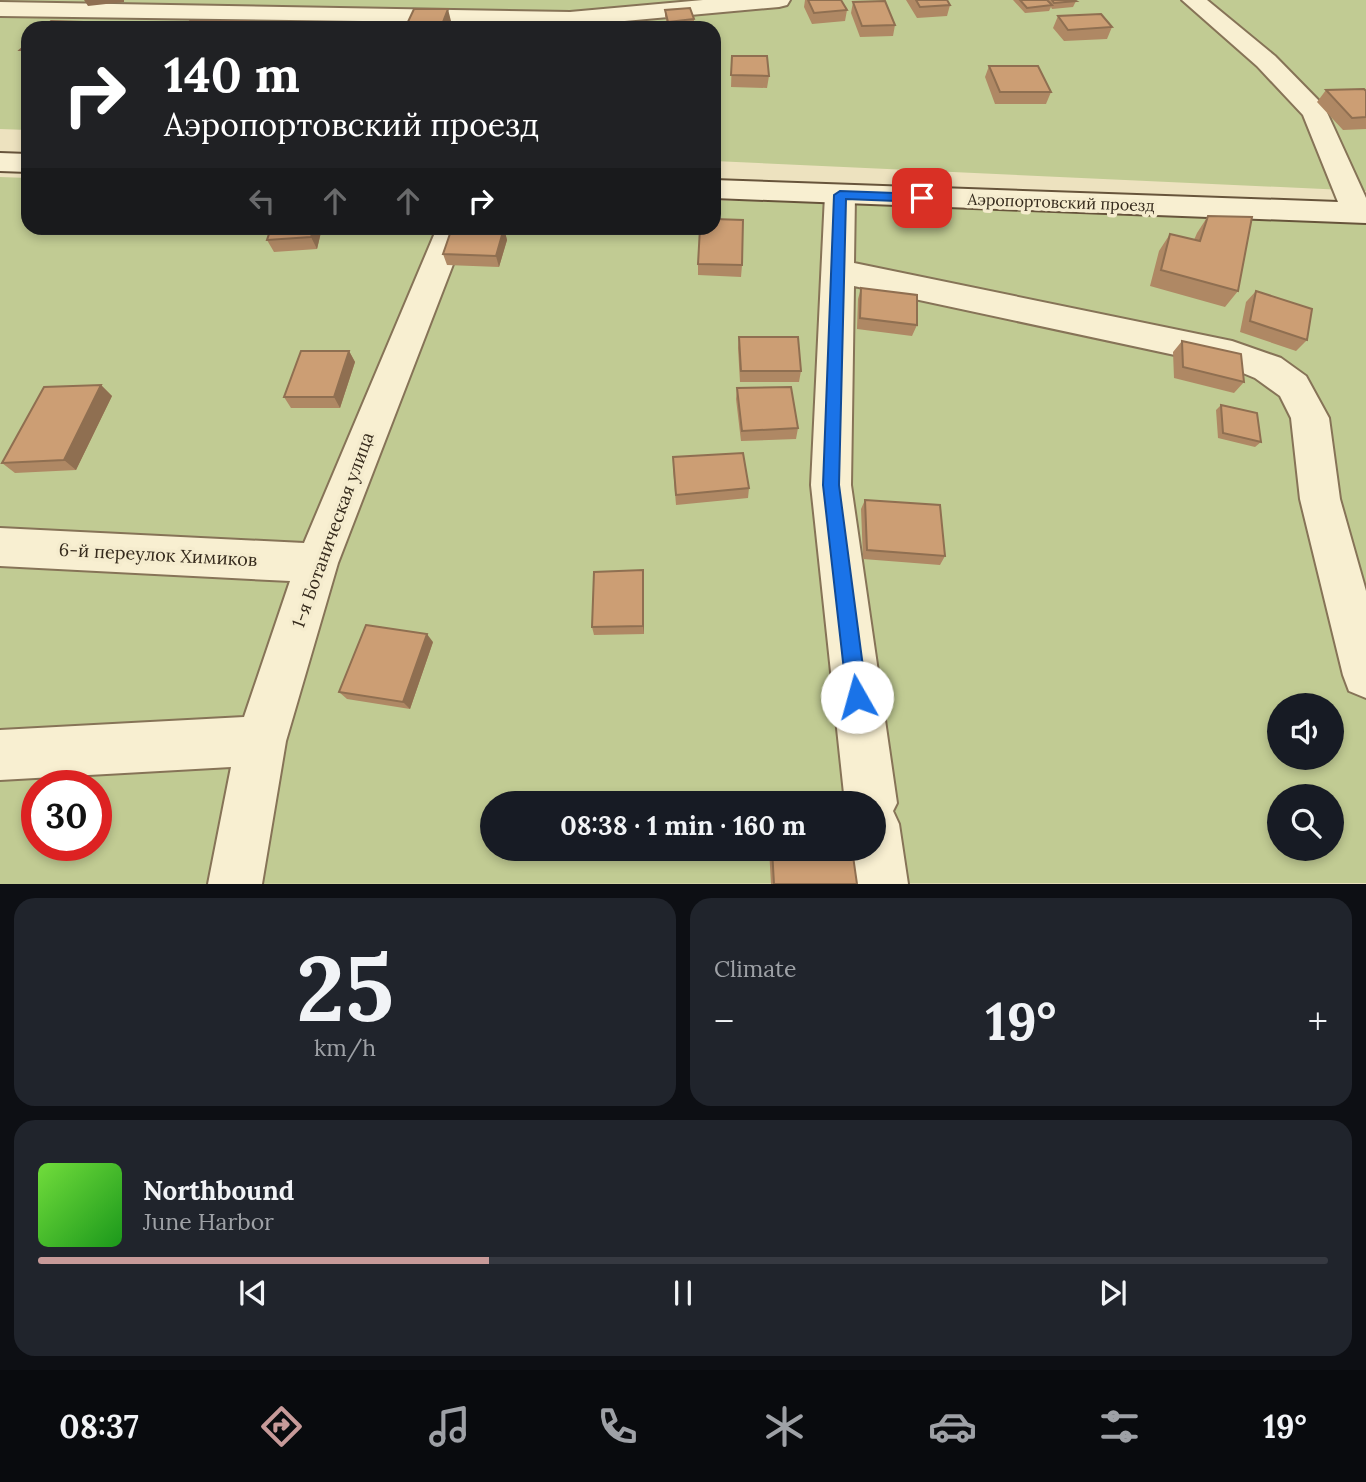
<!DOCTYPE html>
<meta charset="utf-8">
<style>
:root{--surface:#171b24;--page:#20242c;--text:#f1f3f6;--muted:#9ea1a6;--line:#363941;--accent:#c79a99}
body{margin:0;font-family:Lora,serif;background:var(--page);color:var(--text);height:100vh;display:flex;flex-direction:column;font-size:26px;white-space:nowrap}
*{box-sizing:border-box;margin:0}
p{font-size:23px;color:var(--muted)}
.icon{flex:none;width:38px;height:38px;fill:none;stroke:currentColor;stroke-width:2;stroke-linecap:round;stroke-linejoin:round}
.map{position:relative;height:884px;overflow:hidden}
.panel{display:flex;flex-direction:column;gap:14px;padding:14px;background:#0d0f14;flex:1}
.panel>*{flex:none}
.banner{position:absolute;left:21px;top:21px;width:700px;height:214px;border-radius:21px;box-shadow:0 4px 10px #0003;background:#202124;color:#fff;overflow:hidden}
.buttons{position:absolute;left:1267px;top:693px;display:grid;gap:14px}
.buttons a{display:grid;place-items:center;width:77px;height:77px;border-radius:50%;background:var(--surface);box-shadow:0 4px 10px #0003;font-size:35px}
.speed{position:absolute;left:21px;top:770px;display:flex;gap:14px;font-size:35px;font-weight:700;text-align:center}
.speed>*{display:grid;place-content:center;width:91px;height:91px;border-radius:50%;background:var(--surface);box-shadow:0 4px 10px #0003;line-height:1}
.speed .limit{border:10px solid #d22;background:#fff;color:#111}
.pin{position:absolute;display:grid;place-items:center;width:60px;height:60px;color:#fff;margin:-30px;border-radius:14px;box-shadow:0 4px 10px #0006}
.me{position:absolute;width:77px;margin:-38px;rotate:353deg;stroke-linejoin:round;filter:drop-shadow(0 0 5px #0008)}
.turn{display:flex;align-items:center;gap:24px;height:147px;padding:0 28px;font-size:32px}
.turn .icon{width:91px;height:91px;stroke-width:2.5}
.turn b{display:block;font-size:49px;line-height:60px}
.lanes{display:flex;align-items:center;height:66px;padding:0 28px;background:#0003;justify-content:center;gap:35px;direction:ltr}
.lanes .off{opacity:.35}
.big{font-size:52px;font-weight:700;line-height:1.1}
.panel .tile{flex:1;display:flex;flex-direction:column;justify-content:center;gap:10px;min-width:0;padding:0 24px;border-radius:21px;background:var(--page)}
.panel .dial{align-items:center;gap:0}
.dial b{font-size:91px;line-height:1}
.song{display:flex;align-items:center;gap:21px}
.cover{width:84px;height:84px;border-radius:10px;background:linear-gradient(135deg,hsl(100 70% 55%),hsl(120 70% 35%))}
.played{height:7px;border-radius:4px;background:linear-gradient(90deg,var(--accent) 35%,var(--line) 35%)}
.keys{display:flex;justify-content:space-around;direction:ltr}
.heat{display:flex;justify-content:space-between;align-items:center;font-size:38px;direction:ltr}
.panel .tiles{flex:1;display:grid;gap:14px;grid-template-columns:1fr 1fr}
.tile:last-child{grid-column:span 2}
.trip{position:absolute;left:480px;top:791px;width:406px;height:70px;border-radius:35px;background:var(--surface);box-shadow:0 4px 10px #0003;font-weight:700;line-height:70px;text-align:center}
.dock{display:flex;height:112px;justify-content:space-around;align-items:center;background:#090b0e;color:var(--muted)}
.dock .icon{width:49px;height:49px}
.dock .current{color:var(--accent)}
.dock b{font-size:32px;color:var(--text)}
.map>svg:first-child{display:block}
.green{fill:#c1cb93;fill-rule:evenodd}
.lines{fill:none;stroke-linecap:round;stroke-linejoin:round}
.minor-casing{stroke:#867357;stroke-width:4}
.secondary-casing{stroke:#67543b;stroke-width:4}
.minor{fill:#f8efd1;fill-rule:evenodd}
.secondary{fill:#f8efd1;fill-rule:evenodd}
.wall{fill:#af8864}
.shaded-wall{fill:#8f6f51}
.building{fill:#cc9e74;stroke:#8f6f51;stroke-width:2}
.route{fill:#1a73e8;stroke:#114b97;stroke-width:2}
.labels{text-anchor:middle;stroke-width:7;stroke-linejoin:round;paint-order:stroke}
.far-street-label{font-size:16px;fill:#352a1c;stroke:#f5ecce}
.street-label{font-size:18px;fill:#352a1c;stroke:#f5ecce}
</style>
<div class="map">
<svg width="1366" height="884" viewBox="0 0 1366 884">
<rect width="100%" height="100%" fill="#ede2bf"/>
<!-- green -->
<path class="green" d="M0,0H1366V191L714,161V28H28V130L0,129Z
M0,177L28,178V228H714V200L1366,221V883L0,884ZM1279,705H1332V758H1279ZM37,786H96V845H37ZM1279,796H1332V849H1279ZM492,803H873V849H492Z"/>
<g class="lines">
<!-- minor casing -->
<g class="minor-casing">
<path id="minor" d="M703,0H790L787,5L779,7L581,25L580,28L507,23L0,16V2L570,12Z
M1182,0H1207L1275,56L1324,106L1366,198V219L1357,222L1346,219L1342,212L1303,115L1257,66Z
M840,186L851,188L855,195L854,263L1232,341L1281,358L1306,376L1329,418L1340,499L1366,591V698L1349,691L1343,675L1300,499L1291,418L1280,396L1255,378L1226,366L854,286L851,485L897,803L893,811L899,824L908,884H854L850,849H873V803H845L811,485L825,195L829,188Z
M437,228H467L338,563L286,741L262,884H208L231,767L0,780V730L244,717L290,581L0,566V528L304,543Z"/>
</g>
<!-- secondary casing -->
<g class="secondary-casing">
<path id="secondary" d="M0,153L28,154V172L0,171Z
M714,180L1366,203V223L714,198Z"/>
</g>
<!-- minor -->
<use href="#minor" class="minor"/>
<!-- secondary -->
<use href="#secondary" class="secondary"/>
</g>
<!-- wall -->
<path class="wall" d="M805,0H841L847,10L845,21L812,24L804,7Z
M906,0H947L950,5L947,16L917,18Z
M1013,0H1074L1076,1L1073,7L1052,9L1051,7L1049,11L1025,13Z
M853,2L895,25L893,36L860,37L851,13Z
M665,10L694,19V25L668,27L665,16Z
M1058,16L1112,27L1107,39L1064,41L1053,28Z
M451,21L448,28H407L406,26Z
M28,43V61L20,50Z
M732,56L769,76L767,88L731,87Z
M989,66L1051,92L1046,104H995L985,77Z
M1326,90L1366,91V129L1343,130L1317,102Z
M1208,216L1238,291L1225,307L1150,286L1159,251L1170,234L1194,240L1197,233Z
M271,228H322L317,249L274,252L267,240Z
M504,228L507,240L499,267L447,265L443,254Z
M698,264L742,265L741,277L698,275Z
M861,288L917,325L912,336L857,329L858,299Z
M1256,291L1307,340L1296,351L1240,332L1246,302Z
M739,337L801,371L799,382H740L738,348Z
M1182,341L1244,382L1234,393L1174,378L1173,352Z
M349,351L355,362L340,408H291L284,397Z
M101,385L112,396L76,470L15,473L2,463Z
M737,388L798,428L796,439L741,441L736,399Z
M1221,405L1261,442L1255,447L1218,438L1216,410Z
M673,467L749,488L748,498L676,505Z
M865,500L945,556L940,565L863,559L861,509Z
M644,579V634L594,635L592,627Z
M433,642L410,709L347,699L339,692Z
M769,849H852L857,884H771Z"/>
<!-- shaded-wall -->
<path class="shaded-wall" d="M84,0H124V2L88,6Z
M448,9L451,21L448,28H441Z
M248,21L251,28H243Z
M314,228H322L317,249L311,237Z
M504,228L507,240L499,267L496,256Z
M349,351L355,362L340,408L334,397Z
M101,385L112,396L76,470L64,460Z
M643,570L644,579V634L643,626Z
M427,634L433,642L410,709L403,702Z"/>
<!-- building -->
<path class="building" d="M808,0H841L847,10L814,13Z
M916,0H947L950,5L920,7Z
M1020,0H1047L1052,5L1027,8Z
M1052,0H1074L1076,1L1054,3Z
M885,1L895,25L862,26L853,2Z
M690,8L694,19L668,22L665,10Z
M414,9H448L441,27L406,26Z
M1101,14L1112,27L1068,30L1058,16Z
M51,21L147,24L144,28H44Z
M190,21H248L243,28H185Z
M352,27V28H305Z
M28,43V50H20Z
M732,56H767L769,76L731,75Z
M989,66H1038L1051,92H1000Z
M1364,89L1366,91V117L1352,118L1326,90Z
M1208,216L1252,217L1238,291L1161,270L1170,234L1200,241Z
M714,219L743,220L742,265L698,264L700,228H714Z
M271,228H314L311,237L267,240Z
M452,228H504L496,256L443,254Z
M861,288L917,295V325L860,318Z
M1256,291L1312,309L1307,340L1250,321Z
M739,337H798L801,371H741Z
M1182,341L1241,354L1244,382L1183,367Z
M301,351H349L334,397H284Z
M101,385L64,460L2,463L44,387Z
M791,387L798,428L742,431L737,388Z
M1221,405L1257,413L1261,442L1223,433Z
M743,453L749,488L676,495L673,457Z
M865,500L940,505L945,556L867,550Z
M643,570V626L592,627L594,572Z
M366,625L427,634L403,702L339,692Z
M772,849H852L857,884H774Z"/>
<!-- route -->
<path class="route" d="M840,191L922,194L928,198L922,202L846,199L839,485L867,697L864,704L857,707L850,704L847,697L823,485L834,195Z"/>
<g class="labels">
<!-- far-street labels -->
<g class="far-street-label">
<text transform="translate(1061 202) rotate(2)" y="6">Аэропортовский проезд</text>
</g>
<!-- street labels -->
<g class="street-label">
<text transform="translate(333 530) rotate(-70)" y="6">1-я Ботаническая улица</text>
<text transform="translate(158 555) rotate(3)" y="6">6-й переулок Химиков</text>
</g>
</g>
</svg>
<div class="buttons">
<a><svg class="icon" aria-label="sound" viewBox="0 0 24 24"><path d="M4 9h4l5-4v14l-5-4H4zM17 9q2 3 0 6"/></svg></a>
<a><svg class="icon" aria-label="search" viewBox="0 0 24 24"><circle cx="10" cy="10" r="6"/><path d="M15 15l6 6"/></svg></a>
</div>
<div class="speed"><div class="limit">30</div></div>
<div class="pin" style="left:922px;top:198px;background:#d93025"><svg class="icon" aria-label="arrive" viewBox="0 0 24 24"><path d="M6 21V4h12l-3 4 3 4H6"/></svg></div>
<svg class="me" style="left:857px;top:697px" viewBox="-20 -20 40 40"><circle r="19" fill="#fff"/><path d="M0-13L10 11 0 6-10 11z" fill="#1a73e8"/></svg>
<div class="trip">08:38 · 1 min · 160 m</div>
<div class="banner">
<div class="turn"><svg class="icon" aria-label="right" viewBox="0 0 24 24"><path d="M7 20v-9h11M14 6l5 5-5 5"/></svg><div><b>140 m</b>Аэропортовский проезд</div></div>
<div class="lanes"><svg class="icon off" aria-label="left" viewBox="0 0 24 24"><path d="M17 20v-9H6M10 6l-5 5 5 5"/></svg><svg class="icon off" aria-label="ahead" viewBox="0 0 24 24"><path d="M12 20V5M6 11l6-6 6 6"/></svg><svg class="icon off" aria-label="ahead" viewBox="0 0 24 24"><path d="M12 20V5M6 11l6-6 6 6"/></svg><svg class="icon" aria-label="right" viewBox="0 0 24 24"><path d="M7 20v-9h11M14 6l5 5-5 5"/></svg></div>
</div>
</div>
<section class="panel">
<div class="tiles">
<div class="tile dial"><b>25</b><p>km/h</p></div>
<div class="tile"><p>Climate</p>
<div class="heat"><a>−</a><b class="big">19°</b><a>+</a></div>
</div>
<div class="tile">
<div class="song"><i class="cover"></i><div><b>Northbound</b><p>June Harbor</p></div></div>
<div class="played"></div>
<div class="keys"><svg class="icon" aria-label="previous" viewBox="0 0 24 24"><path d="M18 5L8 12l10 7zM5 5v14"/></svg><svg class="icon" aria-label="pause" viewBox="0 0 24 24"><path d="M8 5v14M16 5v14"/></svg><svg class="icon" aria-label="next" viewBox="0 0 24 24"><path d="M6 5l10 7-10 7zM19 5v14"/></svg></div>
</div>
</div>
</section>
<nav class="dock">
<b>08:37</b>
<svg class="icon current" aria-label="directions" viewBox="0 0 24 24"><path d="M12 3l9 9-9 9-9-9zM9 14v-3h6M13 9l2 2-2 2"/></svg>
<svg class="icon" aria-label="music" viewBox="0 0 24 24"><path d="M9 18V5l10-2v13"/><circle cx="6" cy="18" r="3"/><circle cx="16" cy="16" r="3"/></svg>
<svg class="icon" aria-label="phone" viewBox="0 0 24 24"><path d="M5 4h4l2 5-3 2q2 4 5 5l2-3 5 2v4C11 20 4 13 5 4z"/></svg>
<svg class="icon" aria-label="climate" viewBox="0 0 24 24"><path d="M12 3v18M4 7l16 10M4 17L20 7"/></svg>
<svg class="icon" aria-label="car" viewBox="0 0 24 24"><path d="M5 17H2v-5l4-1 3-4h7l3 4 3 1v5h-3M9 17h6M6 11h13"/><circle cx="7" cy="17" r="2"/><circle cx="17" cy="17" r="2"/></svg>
<svg class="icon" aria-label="filters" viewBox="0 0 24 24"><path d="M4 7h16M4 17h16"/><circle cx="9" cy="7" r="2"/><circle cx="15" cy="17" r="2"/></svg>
<b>19°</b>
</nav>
